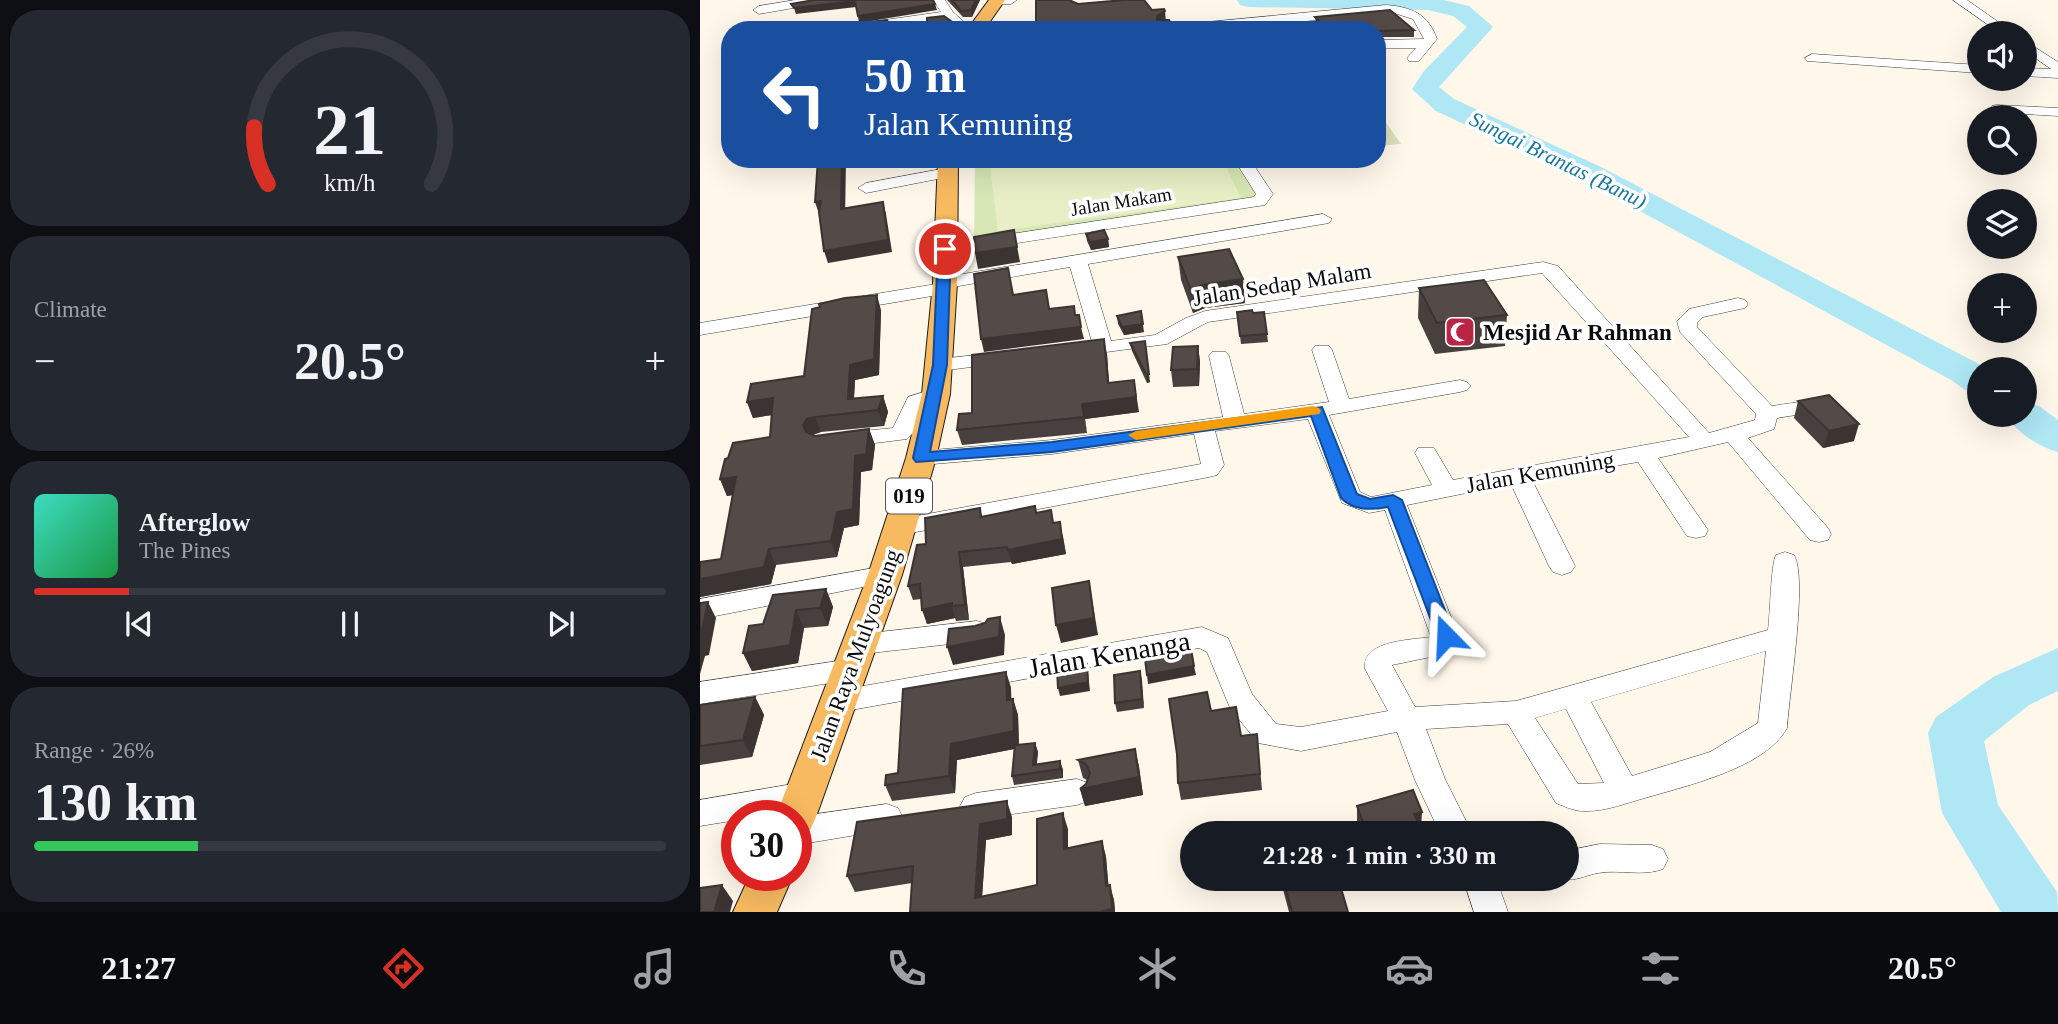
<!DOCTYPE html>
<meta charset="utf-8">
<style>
:root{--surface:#171b24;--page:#242831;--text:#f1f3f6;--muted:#9ea1a6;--line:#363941;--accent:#d93025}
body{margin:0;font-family:Georgia,serif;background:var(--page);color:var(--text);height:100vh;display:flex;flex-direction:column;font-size:26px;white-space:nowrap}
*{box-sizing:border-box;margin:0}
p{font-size:23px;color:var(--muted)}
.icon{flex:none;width:38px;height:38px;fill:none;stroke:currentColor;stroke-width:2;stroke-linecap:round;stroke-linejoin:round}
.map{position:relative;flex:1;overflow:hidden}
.panel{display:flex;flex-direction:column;gap:10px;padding:10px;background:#0d0f14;width:700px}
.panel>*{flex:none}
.hud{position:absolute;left:21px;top:21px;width:665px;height:147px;border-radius:28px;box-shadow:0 7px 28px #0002;background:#1a4fa0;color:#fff;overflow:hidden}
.controls{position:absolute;left:1267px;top:21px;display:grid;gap:14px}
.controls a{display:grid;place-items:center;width:70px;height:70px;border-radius:50%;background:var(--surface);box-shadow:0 7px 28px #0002;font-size:35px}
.speed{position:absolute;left:21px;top:800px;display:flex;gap:14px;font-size:35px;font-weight:700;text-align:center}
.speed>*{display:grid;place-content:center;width:91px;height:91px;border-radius:50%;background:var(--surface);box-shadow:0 7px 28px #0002;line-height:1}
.speed .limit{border:10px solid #d22;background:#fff;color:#111}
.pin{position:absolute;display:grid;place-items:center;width:60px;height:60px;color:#fff;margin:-30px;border:4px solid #fff;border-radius:50%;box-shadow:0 2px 7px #0007}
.me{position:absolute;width:77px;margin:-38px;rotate:339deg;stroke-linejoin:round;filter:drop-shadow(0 0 5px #0008)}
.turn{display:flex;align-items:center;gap:24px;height:147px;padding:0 28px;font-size:32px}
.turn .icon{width:91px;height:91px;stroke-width:2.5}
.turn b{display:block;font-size:49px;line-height:60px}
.big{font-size:52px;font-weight:800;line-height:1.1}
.panel .tile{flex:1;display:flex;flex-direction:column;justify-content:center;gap:10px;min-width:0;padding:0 24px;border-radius:28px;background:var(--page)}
.panel .dial{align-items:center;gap:0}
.dial svg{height:182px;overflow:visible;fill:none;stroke:var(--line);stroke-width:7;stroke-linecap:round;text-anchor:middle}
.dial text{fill:var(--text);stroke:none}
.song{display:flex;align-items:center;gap:21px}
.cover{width:84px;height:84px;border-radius:10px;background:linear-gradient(135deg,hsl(170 70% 55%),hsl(140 70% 35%))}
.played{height:7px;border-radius:4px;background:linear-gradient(90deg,var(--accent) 15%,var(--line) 15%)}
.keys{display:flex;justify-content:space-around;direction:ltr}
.heat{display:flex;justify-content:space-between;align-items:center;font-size:38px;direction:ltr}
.charge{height:10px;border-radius:5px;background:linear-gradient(90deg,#34c759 26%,var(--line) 0)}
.trip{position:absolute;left:480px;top:821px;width:399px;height:70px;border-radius:35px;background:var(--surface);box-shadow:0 7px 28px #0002;font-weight:800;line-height:70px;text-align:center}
.tabs{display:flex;height:112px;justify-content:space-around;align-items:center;background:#090b0e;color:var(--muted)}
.tabs .icon{width:49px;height:49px}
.tabs .on{color:var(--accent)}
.tabs b{font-size:32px;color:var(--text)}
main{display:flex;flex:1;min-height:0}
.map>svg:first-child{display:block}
.green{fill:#d8e8b4}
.cemetery{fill:#dadfbc}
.pitch{fill:#e8efc6}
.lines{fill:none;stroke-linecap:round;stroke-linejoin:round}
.river{fill:#afe7f5;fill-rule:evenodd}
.minor-casing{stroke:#3e3e3e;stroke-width:1}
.major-casing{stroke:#1c1c1c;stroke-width:2}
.minor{fill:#fff;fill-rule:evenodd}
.major{fill:#f8ba61;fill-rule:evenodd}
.wall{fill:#48403e}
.shaded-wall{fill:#3b3432}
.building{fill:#544a48;stroke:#3b3432;stroke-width:2}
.route{fill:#1a73e8;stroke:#114b97;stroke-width:2}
.slow{fill:#f59e0b}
.labels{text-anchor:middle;stroke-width:7;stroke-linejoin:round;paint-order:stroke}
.far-street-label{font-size:19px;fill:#0b0b0b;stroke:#fff}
.far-water-label{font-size:21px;font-style:italic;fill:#16779b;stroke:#fff}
.shield{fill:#fff;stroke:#545454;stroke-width:2}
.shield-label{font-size:21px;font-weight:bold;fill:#0b0b0b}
.street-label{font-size:23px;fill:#0b0b0b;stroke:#fff}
.poi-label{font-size:23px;font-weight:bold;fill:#0b0b0b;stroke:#fff;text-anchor:start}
.near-street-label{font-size:28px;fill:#0b0b0b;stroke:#fff}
</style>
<main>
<section class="panel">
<div class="tile dial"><svg viewBox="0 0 100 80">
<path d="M14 69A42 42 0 1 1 86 69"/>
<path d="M14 69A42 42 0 0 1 8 44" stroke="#d93025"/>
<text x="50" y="56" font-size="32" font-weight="700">21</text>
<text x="50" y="72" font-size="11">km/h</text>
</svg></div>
<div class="tile"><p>Climate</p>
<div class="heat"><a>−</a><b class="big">20.5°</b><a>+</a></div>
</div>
<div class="tile">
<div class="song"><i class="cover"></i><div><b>Afterglow</b><p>The Pines</p></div></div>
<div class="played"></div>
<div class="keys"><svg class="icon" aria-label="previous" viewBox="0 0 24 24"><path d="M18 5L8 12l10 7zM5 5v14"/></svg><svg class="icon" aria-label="pause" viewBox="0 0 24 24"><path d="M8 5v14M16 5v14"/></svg><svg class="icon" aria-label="next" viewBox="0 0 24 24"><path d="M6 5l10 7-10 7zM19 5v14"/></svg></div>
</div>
<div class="tile"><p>Range · 26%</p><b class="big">130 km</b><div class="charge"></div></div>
</section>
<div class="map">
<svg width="1358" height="912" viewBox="0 0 1358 912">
<rect width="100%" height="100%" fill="#fff7ea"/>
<!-- green -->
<path class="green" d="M275,159H546L560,196L557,199L274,243Z"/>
<!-- cemetery -->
<path class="cemetery" d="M677,110L701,144L677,146Z"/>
<!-- pitch -->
<path class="pitch" d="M289,159H522L541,198L298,231Z"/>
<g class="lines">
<!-- river -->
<path class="river" d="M537,0H743L769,6L793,27L739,87L754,99L901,167L1279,364L1286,369H1279V394L1265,390L1251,380L881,179L736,111L712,89L724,71L767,27L753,16L728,10L548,7L540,5Z
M1325,403L1339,406L1358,420V452C1338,447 1317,432 1305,415H1325Z
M1358,648V691L1329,705L1284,741L1298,805L1357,892L1358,912H1301L1242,813L1228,733L1236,717L1293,677Z"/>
<!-- minor casing -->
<g class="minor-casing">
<path id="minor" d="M95,0H122L116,4L59,14L53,10L59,6Z
M233,0H245L253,12L273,30H259L246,19L171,30H160L158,27L164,23L241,12Z
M290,0H317L311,4L291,5Z
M1253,0H1267L1314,33H1300Z
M686,5C712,7 728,14 737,39L719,61H709L707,58L716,48H677V40L724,39L713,19L694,13L506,30H460L466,26Z
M1325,41L1358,62V78L1325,76V68L1351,69L1325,51Z
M1112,54L1279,65V73L1107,61L1105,58Z
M1297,105L1358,108V116L1292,112L1290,109L1292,106Z
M545,159L551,161L573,194L565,205L245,254L236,249L245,244L554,197L556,194L537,164Z
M247,168L253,170L255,173L253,176L166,193L158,188L166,183Z
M623,214L632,219L629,223L388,264L411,341L455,335L486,318L505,311L843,262L858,266L1009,433L1055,420L1056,414L980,332L977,321L989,309L1038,298L1045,300L1048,304L1045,308L1003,317L997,323V327L1072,406L1113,400L1121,401L1124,406L1121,411L1077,418L1074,429L1048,438L1128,528L1131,534L1128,540L1119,542L1110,540L1028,442L958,458L1008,530L1005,536L996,538L987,536L938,462L832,480L875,566L871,572L862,575L853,572L849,566L811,484L707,505L760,640L750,653L692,665L715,707L816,701L1068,630C1070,616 1071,563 1076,555L1085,552L1094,555C1108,578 1089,695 1087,728C1066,768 985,786 945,798C926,803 907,811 887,811C876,812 866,807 856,803L808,724L726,729L745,779L772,833H740L715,780L697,732L601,751L558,743L530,708L507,652L499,648L140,712L130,709L126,701L130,693L140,690L502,627L528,638L552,694L576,724L601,727L688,711L665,669C661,640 712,640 731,637L685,510L669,513L642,503L608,419L515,431L524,465L517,475L509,477L200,535L191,533L188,527L191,521L200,519L501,464L494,434L352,454L221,465L213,463L210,458L213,453L221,451L352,440L523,417L509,356L512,352H526L529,356L544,414L629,402L612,350L615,346H629L632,350L649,399L760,380L767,382L771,386L767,390L760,392L629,415L660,492L671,497L732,485L715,453L718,448H734L753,480L989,437L842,273L508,322L467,344L376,356L369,354L366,350L369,346L392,342L370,267L253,287L251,292L244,294L0,335V323L236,284L238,279L245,277ZM1066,651L1058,723L1010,752L932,776L891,702ZM866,709L904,783L878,784L835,718Z
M303,352L310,354L313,358L310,362L240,371L233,369L230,365L233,361L240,359Z
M236,388L244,389L247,394L244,399L223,406L216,430L207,439L143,447L135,445L132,440L135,435L143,433L193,428L208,397Z
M185,566L194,569L198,575L194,581L0,619V599Z
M277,621L287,624L290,631L287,638L277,641L162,654L152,651L148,644L152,637L162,634Z
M151,659L161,662L165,670L161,678L0,704V682Z
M377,779L388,783L392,792L388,801L377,805L276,819L265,815L260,806L265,797L276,793Z
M105,782L116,786L120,795L116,804L63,816H37V820L0,826V800Z
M187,804L198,808L203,818L198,828L96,845V817Z
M900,844L952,845L963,849L968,859L963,869C942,877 920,869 898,873C886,875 872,883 860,878H866V851Z
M763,878H796L808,912H774Z"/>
</g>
<!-- major casing -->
<g class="major-casing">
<path id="major" d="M289,0H305L284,30H267Z
M238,159H258L257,283L250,394L236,458L202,575L116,817L110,830L96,835V816H76L168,575L206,458L222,394L233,283Z
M50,875H93L77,912H33Z"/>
</g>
<!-- minor -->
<use href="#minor" class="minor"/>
<!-- major -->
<use href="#major" class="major"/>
</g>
<!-- wall -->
<path class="wall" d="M247,0H280L272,17H263Z
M615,17L714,30V37H677V30H622L616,23Z
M386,234L408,239L409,247L391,250L387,241Z
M478,257L543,279L545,303L505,308L493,313L481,280Z
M719,288L807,315L805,346L735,354L718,318Z
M181,310L179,375L155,380L154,398L183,396L188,412L184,426L121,432L113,435L115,436L169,429L175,445L172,470L161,472L159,525L144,528L137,557L76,565L71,584L0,597V562L21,559L33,495L27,496L20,479L28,458L70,437L72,415L53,418L47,402L104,376Z
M537,312L553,313L567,334L568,342L541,344Z
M417,316L444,332L424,335L418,324Z
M430,343L450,382L447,383L432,351Z
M498,346L500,362L499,386L473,387L471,370Z
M407,354L409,383L439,412L385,419L387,433L262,445L257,430L272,413Z
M1098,401L1154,441L1123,448L1094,418Z
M280,508L282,517L337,513L354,523L363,536L366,554L312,564L311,562L263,567L269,620L256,621L255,618L227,624L221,599L213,600L208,586L226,544Z
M126,589L133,607L128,626L104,628L98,663L52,671L43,653L63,624Z
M440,671L444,708L417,712L415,703Z
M306,672L311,688V699H313L318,715L319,745L335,743L338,752L336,765L360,761L363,770V778L314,785L312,776L314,749L257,760L255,793L192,801L185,785Z
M55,697L64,715L52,757L0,765V705Z
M511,711L541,736L557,734L562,790L481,800L478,783Z
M435,749L439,767L443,795L385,806L380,789L386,784L387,780L383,778L378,760Z
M657,806L721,829L723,833H661L657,823Z
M312,817V835L286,840L282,897L337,885L368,829V848L402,841L406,857L408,885L414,900L415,912H210L212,883L155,892L147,876Z
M580,878H638L648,912H589Z"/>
<!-- shaded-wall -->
<path class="shaded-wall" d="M276,0H280L272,17L271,10Z
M155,1L156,7L96,14L94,8Z
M235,4L237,10L159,23L158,16Z
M465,11L466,23L457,20V16Z
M142,159H146L145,220L141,209Z
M121,201L125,213L119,214L115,202Z
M183,202L186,214L192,252L128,263L124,251Z
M314,230L320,262L278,269L275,253Z
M408,239L409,247L391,250L390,242Z
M543,279L545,303L505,308L493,313L491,290L502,285Z
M177,295L181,310L179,375L155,380L153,415L148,399L150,365Z
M441,311L444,332L424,335L422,327Z
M381,327L384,339L284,352L281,339Z
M404,339L407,354L410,398L408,383Z
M498,346L500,362L499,386L497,369Z
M446,349L450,382L447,383L446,374Z
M434,380L439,412L385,419L387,433L382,404Z
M183,396L188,412L184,426L178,410Z
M73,398L79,414L53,418L47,402Z
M115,417L121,432L113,434L109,441L103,425L107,419Z
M1159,424L1154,441L1123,448L1129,431Z
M169,429L175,445L172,470L161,472L159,525L144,528L137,557L131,541L137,512L155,456Z
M36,477L43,493L27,496L20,479Z
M360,522L366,554L312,564L308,550Z
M69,549L76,565L71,584L0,597V579Z
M259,552L263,567L269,620L265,605Z
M389,581L398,635L361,643L356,625Z
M126,589L133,607L128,626L120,608Z
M8,602L16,618L9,655L5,656L0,674V638Z
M252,603V606L255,618L227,624L222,610Z
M96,610L104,628L98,663L52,671L43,653Z
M300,617L305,635L304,655L253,665L247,647Z
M387,664L390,691L360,696L358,688Z
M494,666L496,675L448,684L447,675Z
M440,671L442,680L444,708L442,699Z
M306,672L311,688L312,717L307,700Z
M55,697L64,715L52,757L43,740Z
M313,699L318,715L319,748L257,760L255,793L249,776L251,744Z
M335,743L338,752L336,774L333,765Z
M435,749L439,767L443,795L385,806L380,789Z
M360,761L363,770V778L360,769Z
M307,801L312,817V835L286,840L281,912L275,898L280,824Z
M722,812L721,829L714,814Z
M363,813L368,829V865L364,849Z
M402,841L406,857L410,901L406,886Z
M22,885L33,901L30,912H14Z
M410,885L414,900L415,912H400Z"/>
<!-- building -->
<path class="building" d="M114,0H233L235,4L158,16L155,1L94,8L91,4Z
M252,0H276L271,10L261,11Z
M336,0H369L378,4L424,0H444L452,10L464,9L465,11L457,16V20H469L474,30H336Z
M690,10L714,30L677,31V30H628L615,17Z
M244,16L258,26L259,30H227V18Z
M187,20L191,30H160L158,23Z
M118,159H142L141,209L183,202L188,240L124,251L119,212L121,201L115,202Z
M314,230L317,247L275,253L274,237Z
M404,230L408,239L390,242L386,234Z
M529,249L543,279L502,285L491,290L478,257Z
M308,268L313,295L346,290L349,309L374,306L375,315H379L381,327L281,339L274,274Z
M784,280L807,315L737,323L719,288Z
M177,295L174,359L150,365L148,399L183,396L178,410L115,417L107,419L103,425L106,432L115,436L169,429L166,454L155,456L153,509L137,512L131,541L69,549L64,567L0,579V562L21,559L36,477L20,479L25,459L28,458L33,443L70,437L73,398L47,402L51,384L104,376L112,309L120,307L119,304L145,298Z
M552,310L553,313L564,312L567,334L540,336L537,312Z
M441,311L443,324L422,327L417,316Z
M404,339L408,383L434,380L436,397L382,404L384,417L257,430L259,414L272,413V355Z
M445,341L449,374H446L430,343Z
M498,346L497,369L471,370L473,347Z
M1129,395L1159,424L1129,431L1098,401Z
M335,506L336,513L351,510L353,523L360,522L362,539L308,550L307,547L259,552L265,605L252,606V603L222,610L220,584L208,586L217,545L226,544L225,518L280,508L281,517Z
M389,581L394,618L356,625L352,588Z
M126,589L120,608L96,610L90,645L43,653L49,626L63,624L73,595Z
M8,602L0,638V603Z
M300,617L299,637L247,647L249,629L275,626L285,623L288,619Z
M490,643L494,666L447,675L444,651Z
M387,664L388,682L358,688L357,669Z
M440,671L442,699L415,703L414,675Z
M306,672L307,700L313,699L314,731L251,744L249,776L185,785L186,775L198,773L203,689Z
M507,692L511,711L536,707L541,736L557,734L560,774L478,783L477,754L469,699Z
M55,697L43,740L0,746V705Z
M335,743L333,765L360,761V769L312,776L315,745Z
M435,749L439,777L380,789L386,784L390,773L386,764L378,760Z
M713,790L722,812L714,814L723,833H667L657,806Z
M307,801V819L280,824L275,898L337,885V819L363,813L364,849L402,841L406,886L410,885L412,909L400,912H210L213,866L147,876L157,822Z
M583,878H638L648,912H592Z
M22,885L14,912H0V888Z"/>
<!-- route -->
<path class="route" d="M245,245L251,249L247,365L230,452L352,442L622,407L657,494L670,499L693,495L702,500L755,636L753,641H739L737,636L688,507C671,510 654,511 641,498L611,416L352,452L216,462L213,458L233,365L238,249Z"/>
<!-- slow -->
<path class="slow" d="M613,406L619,408L621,411L619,414L436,440L428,435L436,431Z"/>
<!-- icons -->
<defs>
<g id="mosque-square" transform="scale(1.575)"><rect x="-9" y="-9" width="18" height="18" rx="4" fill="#b92545" stroke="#fff"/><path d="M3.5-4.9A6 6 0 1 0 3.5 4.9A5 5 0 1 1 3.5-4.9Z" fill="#fff"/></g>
</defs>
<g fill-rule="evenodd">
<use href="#mosque-square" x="760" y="332"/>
</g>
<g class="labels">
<!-- far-street labels -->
<g class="far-street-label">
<text transform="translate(421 201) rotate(-9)" y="7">Jalan Makam</text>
</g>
<!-- far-water labels -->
<g class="far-water-label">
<text transform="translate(858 160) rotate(26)" y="7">Sungai Brantas (Banu)</text>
</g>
<!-- shield labels -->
<rect class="shield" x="186" y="478.5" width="46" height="35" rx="5"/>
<g class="shield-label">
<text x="209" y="503">019</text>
</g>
<!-- street labels -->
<g class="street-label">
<text transform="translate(582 284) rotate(-9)" y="8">Jalan Sedap Malam</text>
<text transform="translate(840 472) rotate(-10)" y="8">Jalan Kemuning</text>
<text transform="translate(155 655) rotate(-70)" y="8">Jalan Raya Mulyoagung</text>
</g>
<!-- poi labels -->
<g class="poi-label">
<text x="783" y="340">Mesjid Ar Rahman</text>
</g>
<!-- near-street labels -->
<g class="near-street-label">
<text transform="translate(409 654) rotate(-10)" y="10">Jalan Kenanga</text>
</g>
</g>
</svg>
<div class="controls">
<a><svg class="icon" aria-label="sound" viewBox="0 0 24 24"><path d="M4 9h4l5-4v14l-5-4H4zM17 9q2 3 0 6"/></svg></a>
<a><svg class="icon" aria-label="search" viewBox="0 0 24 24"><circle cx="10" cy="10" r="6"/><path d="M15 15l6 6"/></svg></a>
<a><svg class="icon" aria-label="layers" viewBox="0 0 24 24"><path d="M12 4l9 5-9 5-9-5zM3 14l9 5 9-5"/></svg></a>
<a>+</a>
<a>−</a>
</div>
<div class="speed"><div class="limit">30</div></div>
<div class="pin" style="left:245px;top:249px;background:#d93025"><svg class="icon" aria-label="arrive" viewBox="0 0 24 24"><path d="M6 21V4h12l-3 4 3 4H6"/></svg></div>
<svg class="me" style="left:746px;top:636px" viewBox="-20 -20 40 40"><path d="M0-17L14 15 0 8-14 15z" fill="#1a73e8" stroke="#fff" stroke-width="4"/></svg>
<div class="trip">21:28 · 1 min · 330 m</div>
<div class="hud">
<div class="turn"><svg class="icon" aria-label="left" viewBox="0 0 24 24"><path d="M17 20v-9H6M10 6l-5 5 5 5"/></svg><div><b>50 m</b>Jalan Kemuning</div></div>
</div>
</div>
</main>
<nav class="tabs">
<b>21:27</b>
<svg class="icon on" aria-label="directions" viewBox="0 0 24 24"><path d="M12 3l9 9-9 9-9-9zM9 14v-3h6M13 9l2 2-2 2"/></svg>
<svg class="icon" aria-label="music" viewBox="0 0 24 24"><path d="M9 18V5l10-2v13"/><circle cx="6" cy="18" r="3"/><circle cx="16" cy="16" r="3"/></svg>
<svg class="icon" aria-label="phone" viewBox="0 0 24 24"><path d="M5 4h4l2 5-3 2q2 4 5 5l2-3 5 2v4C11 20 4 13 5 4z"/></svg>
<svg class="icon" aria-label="climate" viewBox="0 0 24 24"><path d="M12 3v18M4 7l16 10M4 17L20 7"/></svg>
<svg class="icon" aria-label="car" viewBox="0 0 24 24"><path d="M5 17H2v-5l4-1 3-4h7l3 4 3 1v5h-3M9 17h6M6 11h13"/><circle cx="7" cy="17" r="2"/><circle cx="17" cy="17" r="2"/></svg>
<svg class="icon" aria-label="filters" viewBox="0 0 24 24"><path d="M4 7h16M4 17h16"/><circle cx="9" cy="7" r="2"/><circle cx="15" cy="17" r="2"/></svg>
<b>20.5°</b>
</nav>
